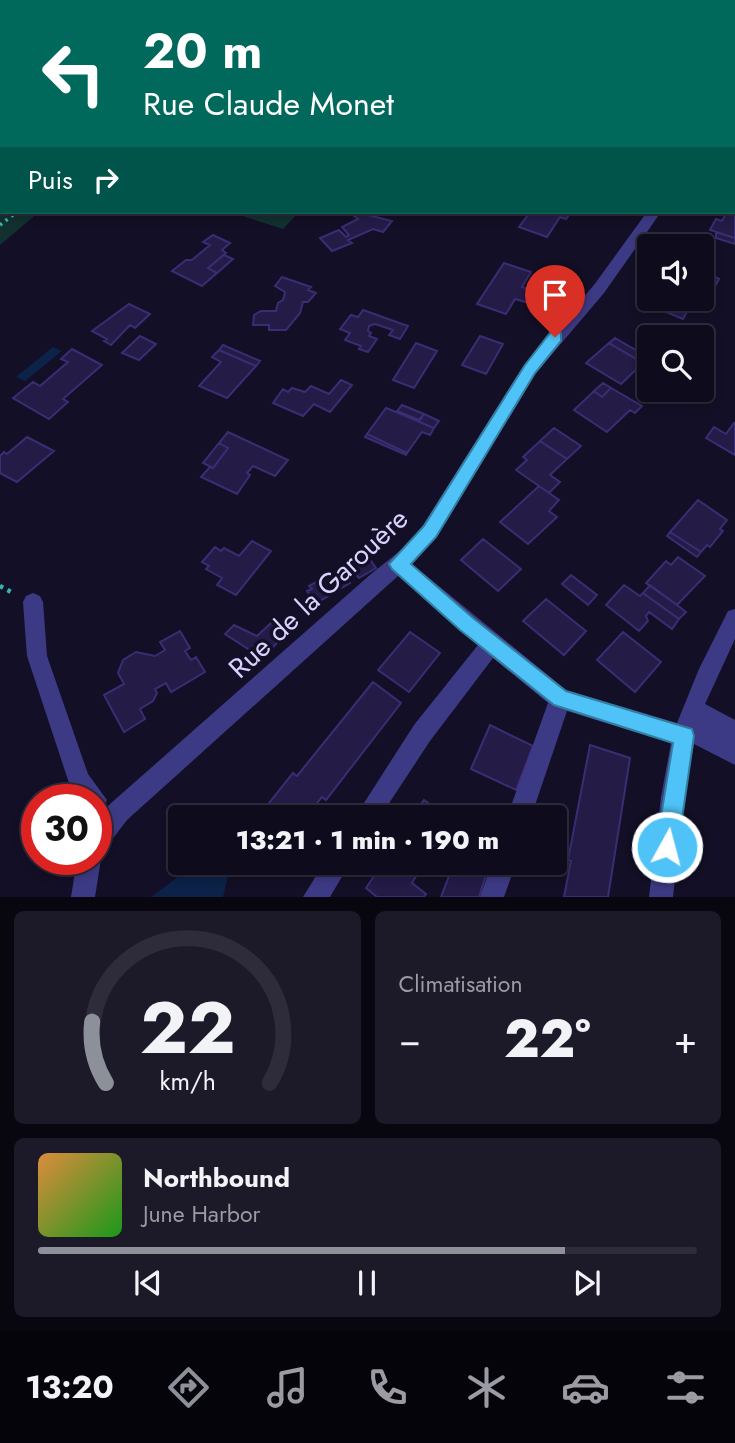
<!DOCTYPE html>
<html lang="fr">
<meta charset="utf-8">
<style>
:root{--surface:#0e0b1c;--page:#1c1929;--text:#f1f3f6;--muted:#9b9ba3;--line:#2e2b3b;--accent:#8c9099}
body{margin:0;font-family:Jost,sans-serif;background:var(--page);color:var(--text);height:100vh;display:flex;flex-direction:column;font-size:26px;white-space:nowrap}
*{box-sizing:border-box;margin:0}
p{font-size:23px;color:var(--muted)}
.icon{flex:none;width:38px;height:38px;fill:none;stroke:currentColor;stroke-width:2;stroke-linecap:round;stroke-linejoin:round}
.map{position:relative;height:897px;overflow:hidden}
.drawer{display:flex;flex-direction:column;gap:14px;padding:14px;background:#08060f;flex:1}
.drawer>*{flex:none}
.hud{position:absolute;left:0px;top:0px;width:735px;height:214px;box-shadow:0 4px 10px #0003,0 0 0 2px var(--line);background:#00695c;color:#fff;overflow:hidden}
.controls{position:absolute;left:637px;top:234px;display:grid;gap:14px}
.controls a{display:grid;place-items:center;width:77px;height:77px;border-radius:7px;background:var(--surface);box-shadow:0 4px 10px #0003,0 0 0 2px var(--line);font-size:35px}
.speed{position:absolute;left:21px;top:784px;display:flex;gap:14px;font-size:35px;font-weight:700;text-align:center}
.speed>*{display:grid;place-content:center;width:91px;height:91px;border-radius:50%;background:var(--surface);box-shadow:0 4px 10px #0003,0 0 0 2px var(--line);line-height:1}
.speed .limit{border:10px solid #d22;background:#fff;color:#111}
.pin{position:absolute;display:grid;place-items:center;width:60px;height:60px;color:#fff;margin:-72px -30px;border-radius:50% 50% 50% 0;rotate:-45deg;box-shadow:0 0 7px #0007}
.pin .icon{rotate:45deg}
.me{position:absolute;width:77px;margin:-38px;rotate:7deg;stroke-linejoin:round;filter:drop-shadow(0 0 5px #0008)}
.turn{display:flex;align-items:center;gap:24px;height:147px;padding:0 28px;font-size:32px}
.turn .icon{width:91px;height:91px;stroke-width:2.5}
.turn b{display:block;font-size:49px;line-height:60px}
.then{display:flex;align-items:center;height:66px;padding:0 28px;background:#0003;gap:14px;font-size:26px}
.big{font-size:52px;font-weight:800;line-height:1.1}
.drawer .card{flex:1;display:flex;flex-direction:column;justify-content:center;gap:10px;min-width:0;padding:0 24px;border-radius:10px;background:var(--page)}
.drawer .dial{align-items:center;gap:0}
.dial svg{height:182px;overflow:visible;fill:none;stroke:var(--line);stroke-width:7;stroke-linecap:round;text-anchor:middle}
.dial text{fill:var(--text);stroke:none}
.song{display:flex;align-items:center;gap:21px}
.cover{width:84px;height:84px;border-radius:10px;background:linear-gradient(135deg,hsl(30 70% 55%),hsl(120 70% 35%))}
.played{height:7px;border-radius:4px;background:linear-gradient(90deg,var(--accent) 80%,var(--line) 80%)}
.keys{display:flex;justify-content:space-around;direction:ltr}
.heat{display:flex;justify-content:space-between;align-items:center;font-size:38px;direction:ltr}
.drawer .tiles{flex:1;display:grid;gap:14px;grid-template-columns:1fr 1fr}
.card:last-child{grid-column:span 2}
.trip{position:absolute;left:168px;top:805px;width:399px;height:70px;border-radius:7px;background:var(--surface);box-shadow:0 4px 10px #0003,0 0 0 2px var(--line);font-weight:800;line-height:70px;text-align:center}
.tabs{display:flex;height:112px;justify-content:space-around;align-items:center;background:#06040b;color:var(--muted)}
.tabs .icon{width:49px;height:49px}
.tabs .active{color:var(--accent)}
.tabs b{font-size:32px;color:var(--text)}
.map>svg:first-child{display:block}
.green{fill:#12302f}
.water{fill:#0c2248}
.building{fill:#241b47;stroke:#3b2d73;stroke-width:2}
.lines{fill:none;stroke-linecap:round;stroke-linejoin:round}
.path-far2{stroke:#2fb8b0;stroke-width:2.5;stroke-dasharray:2.5 3.5;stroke-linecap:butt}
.path-far1{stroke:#2fb8b0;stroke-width:3.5;stroke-dasharray:2.5 4.5;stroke-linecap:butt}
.path{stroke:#2fb8b0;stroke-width:4.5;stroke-dasharray:3.5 5;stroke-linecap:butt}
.minor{fill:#3d3a85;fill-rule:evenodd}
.route{fill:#4fc3f7;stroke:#337fa1;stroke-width:2}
.labels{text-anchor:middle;stroke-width:7;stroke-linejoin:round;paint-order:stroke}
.street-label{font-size:28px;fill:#d9d4ff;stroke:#130f26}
</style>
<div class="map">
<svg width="735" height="897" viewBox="0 0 735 897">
<rect width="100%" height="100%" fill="#130f26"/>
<!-- green -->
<path class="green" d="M0,0H338L2,2V212H39L0,245Z
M230,212H299L283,229Z"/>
<!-- water -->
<path class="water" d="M53,347L62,351L25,381L16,377Z
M194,865L228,875L223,897H151Z"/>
<!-- building -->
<path class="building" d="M735,204V238L710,230L716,219L722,221L727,212H733Z
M356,212L392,221L383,232L373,229L348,240L352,243L332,251L320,238L339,230L346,237L349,235L342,227L358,219L353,215Z
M530,212H571L566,219L560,217L547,237L519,227Z
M716,232L735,238V244L716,238Z
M213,235L230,243L222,250L226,253L208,268L217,273L202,286L172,271L186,260H192L210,245L203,242Z
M224,255L233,259L217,273L208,268Z
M504,263L531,272L522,287L546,295L539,306L515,299L506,314L477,304Z
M702,270L719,279L714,288L702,281Z
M282,277L311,287L308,290L316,293L308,302H303L300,313L286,330H269V325H253L254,315L261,311H276L278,303L283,300L285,292L275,286Z
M687,299L681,307L688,310L683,319L661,310L665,306L650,300Z
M129,304L150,314L135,328L130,325L111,345L104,341L107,339L92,331Z
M363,310L408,326L400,339L389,335L393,330L375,324L369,326L368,331L371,333L369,336L377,339L368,352L359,349L361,346L345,340L350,333L340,329L351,315L358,317Z
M140,336L156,344L139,360L122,353Z
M480,336L503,344L486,374L462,365Z
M615,338L649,358L643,363L609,343Z
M416,343L437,351L414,388L393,380Z
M609,343L643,363L621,384L586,363Z
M223,345L260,361L256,366L219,350Z
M72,349L102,365L63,399L68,402L49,419L13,398L33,382L40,386L68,362L61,359Z
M219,350L256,366L227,398L199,386L221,362L212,357Z
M341,380L352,385L330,412L314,404L303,416L273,403L283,389L288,392L292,388L305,392L311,386L329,394Z
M603,383L611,388L602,397L594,391Z
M611,388L642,406L635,413L630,410L607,432L574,410L594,391L602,397Z
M402,405L424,414L419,420L397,411Z
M386,408L396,412L434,428L430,435L422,432L407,453L367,434Z
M424,414L439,421L434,428L419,422Z
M734,423H735V455L706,438L714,427L726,434Z
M554,428L581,446L567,459L540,441Z
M228,432L288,460L275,476L253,466L247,473L250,475L237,494L201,477L210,467L213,468L228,448L219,443Z
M367,434L407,453L406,455L365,437Z
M27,437L54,451L17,482L0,473V456L4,452L7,454Z
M540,441L567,459L550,475L560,482L549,493L516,470L527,460L523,457Z
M219,443L228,448L213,468L203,463Z
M539,486L559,500L549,511L557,517L528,544L500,522Z
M698,500L727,520L720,529L723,531L710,547L707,545L701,552L670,532Z
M670,532L701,552L697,557L667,536Z
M483,539L521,569L498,591L461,560Z
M252,541L271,551L236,595L217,585L222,578L206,569L209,566L202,562L215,547L221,551L224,548L239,556Z
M678,557L705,576L677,605L646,583L666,561L671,565Z
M369,558L376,568L359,578L351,569Z
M340,569L350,583L320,601L317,597L312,599L307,591L312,589L309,586Z
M571,575L597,595L588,605L562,584Z
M624,585L640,596L643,593L679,619L672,629L649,612L646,616L648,621L639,631L606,605Z
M650,585L677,605L686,612L679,619L643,593Z
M546,599L586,631L564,655L523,621Z
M273,621L287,633L262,658L225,634L234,625L257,636Z
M180,631L190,648L185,651L191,660L196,657L205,672L171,692L166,683L155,689L157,693L153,701L140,709L145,719L124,732L104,695L124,684L118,673L123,660L136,652L155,656L165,650L160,642Z
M410,632L440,653L409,692L378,670Z
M623,632L661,662L635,692L597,660Z
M373,682L401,703L326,800L322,797L306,817H258L293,773L297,776Z
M490,725L533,746L516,790L471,769Z
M590,745L630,758L608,897H564L571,861L568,860Z
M424,800L448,817H412Z
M383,863H424L412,883L426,894L424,897H377L366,888Z
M454,863H475L488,869L479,897H441Z"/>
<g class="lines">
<!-- path-far2 -->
<path class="path-far2" d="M311,2L314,0"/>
<!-- path-far1 -->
<path class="path-far1" d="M0,225L17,212"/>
<!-- path -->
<path class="path" d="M0,586L15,594"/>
<!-- minor -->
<path class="minor" d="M708,0H719L720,2H709Z
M733,17H735V25H733Z
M733,83H735V91H733Z
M735,111V119L733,120V112Z
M733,152L735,153V161L733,160Z
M733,188H735V196H733Z
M647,212H661L604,293L536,373L437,537L412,564L566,690L677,723L699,669L728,611L735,609V639L705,704L735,720V765L694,744L684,797L673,897H649L661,797L671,743L567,711L531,817H507L548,703L493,658L430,741L380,817H355L414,725L478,645L398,576L127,820L104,850L99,853L101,859L95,897H71L77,859H96V821L110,804L371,574L406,546L423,525L524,365L594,285Z
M33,593L40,596L43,602L47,656L88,774L107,800L103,808L96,811V800H80L71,789L27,656L23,602L26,596Z
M324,863H350L330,897H303Z
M492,863H516L504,897H480Z"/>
</g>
<!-- route -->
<path class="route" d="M555,332L561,333V341L535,373L436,537L411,564L473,618L566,691L692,729L694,736L678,847L674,855L667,858L659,855L656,847L673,743L554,705L460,630L392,569L389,564L424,526L525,365L550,333Z"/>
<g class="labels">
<!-- street labels -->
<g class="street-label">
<text transform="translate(318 593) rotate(-43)" y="10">Rue de la Garouère</text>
</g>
</g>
</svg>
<div class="controls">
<a><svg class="icon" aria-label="sound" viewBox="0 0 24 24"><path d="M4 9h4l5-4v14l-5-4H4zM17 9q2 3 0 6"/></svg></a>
<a><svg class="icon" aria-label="search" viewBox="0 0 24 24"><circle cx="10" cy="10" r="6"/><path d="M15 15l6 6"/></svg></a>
</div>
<div class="speed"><div class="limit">30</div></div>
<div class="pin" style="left:555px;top:337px;background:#d93025"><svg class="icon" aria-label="arrive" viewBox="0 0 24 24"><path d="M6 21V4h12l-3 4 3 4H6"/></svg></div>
<svg class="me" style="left:667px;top:847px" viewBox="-20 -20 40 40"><circle r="17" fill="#4fc3f7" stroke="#fff" stroke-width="3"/><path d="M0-11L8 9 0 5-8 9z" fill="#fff"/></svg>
<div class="trip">13:21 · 1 min · 190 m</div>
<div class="hud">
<div class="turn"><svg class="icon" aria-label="left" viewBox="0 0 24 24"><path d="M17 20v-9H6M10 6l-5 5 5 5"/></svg><div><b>20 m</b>Rue Claude Monet</div></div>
<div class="then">Puis<svg class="icon" aria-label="right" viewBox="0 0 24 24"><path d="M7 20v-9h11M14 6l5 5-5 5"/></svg></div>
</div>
</div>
<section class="drawer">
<div class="tiles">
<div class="card dial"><svg viewBox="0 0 100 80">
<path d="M14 69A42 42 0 1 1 86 69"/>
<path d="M14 69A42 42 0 0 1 8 42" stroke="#8c9099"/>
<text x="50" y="56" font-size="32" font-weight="700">22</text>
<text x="50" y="72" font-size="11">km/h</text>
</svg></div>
<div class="card"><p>Climatisation</p>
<div class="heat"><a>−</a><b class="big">22°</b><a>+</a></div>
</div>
<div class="card">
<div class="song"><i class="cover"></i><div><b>Northbound</b><p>June Harbor</p></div></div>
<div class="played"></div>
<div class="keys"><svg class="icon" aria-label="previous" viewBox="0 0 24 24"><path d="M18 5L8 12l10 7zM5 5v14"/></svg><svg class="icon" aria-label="pause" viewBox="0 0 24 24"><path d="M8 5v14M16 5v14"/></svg><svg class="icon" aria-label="next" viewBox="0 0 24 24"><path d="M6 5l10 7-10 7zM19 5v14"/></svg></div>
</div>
</div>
</section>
<nav class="tabs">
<b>13:20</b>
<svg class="icon active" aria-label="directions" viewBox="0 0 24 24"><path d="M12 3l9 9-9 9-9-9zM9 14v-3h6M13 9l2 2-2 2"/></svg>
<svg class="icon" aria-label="music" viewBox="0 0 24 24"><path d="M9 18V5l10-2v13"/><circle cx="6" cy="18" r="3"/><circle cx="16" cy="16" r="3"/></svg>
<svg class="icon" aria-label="phone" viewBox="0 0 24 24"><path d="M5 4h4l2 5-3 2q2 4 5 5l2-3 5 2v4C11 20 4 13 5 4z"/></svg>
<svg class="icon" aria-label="climate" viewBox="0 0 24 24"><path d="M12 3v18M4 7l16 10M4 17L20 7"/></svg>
<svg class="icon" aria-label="car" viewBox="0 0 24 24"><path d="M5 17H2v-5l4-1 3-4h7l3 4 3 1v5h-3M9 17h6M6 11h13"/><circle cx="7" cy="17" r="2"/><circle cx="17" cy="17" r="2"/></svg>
<svg class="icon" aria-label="filters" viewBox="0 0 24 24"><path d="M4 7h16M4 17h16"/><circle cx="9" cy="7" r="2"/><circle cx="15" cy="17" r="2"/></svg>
</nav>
